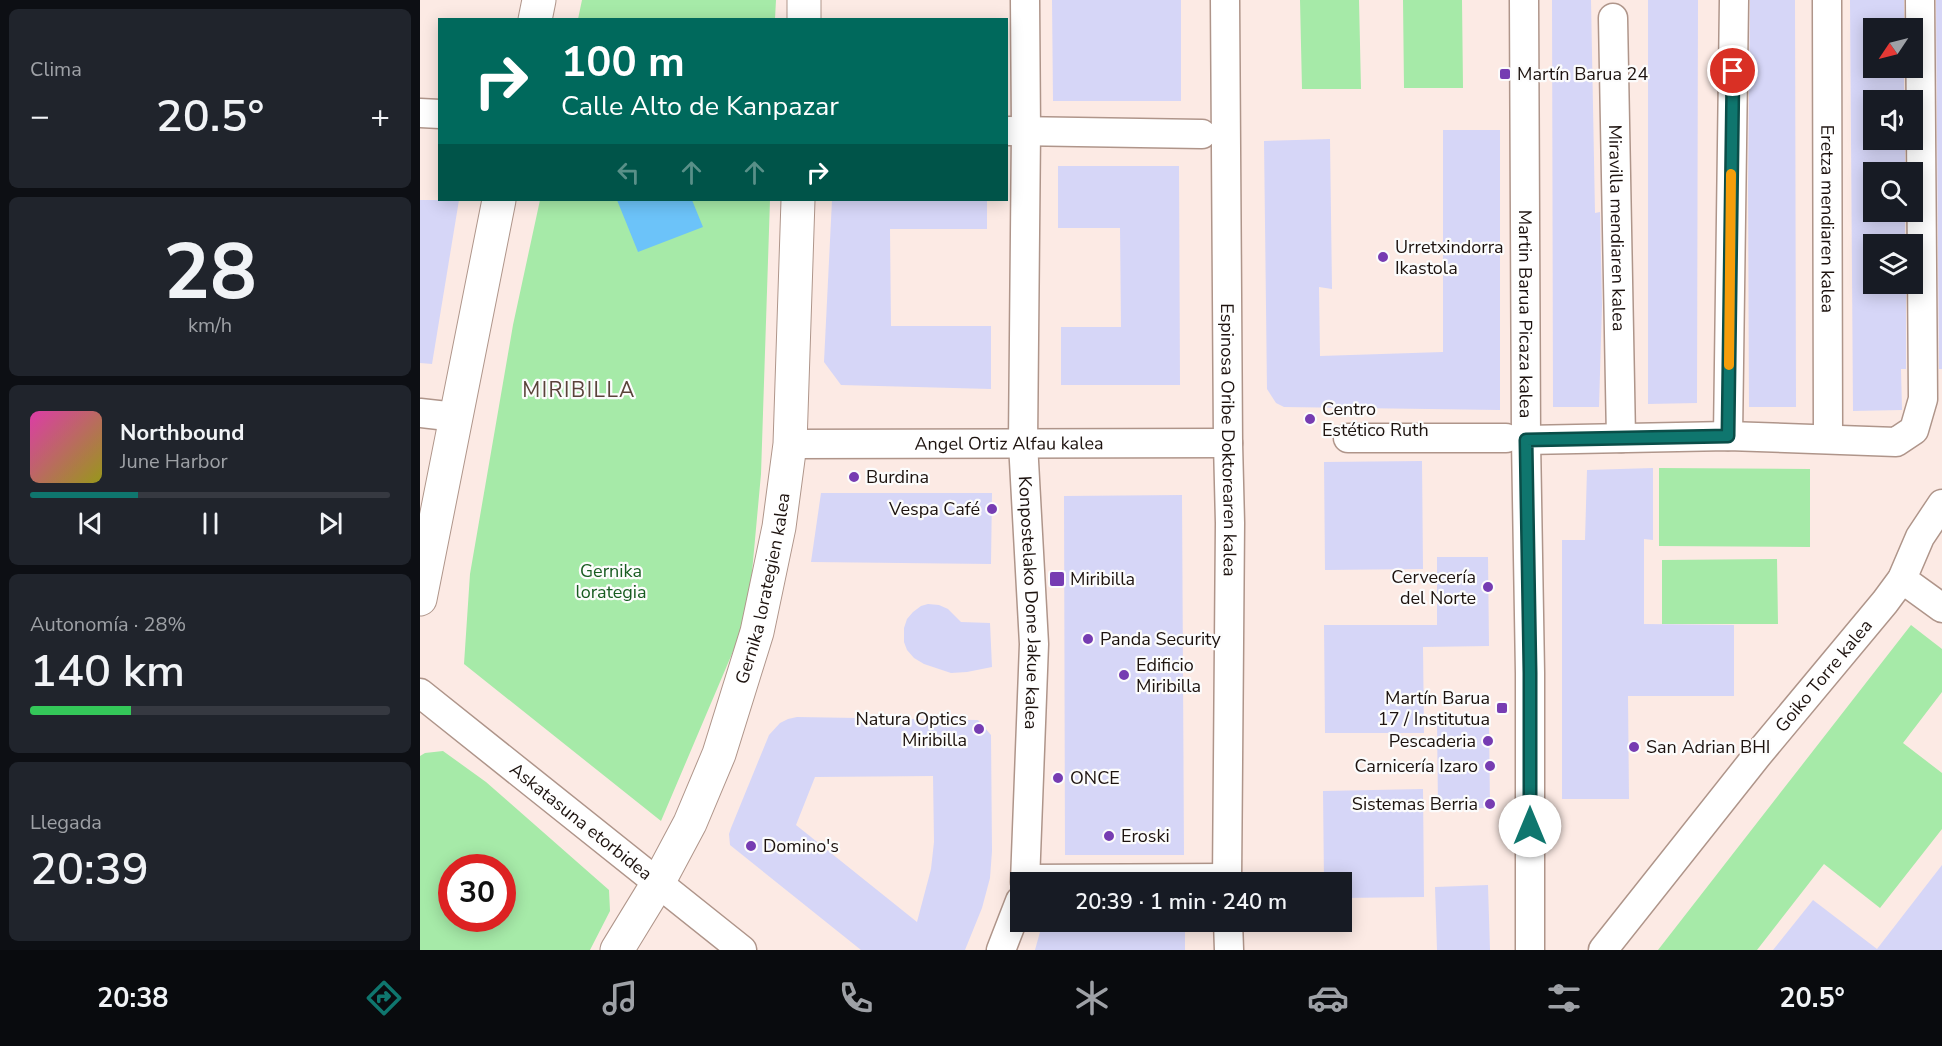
<!DOCTYPE html>
<html lang="es">
<meta charset="utf-8">
<style>
:root{--surface:#171b24;--page:#20242c;--text:#f1f3f6;--muted:#9ea1a6;--line:#363941;--accent:#0f766e}
body{margin:0;font-family:"Nunito Sans",sans-serif;background:var(--page);color:var(--text);height:100vh;display:flex;flex-direction:column;font-size:22px;white-space:nowrap}
*{box-sizing:border-box;margin:0}
p{font-size:20px;color:var(--muted)}
.icon{flex:none;width:33px;height:33px;fill:none;stroke:currentColor;stroke-width:2;stroke-linecap:round;stroke-linejoin:round}
.map{position:relative;flex:1;overflow:hidden}
.drawer{display:flex;flex-direction:column;gap:9px;padding:9px;background:#0d0f14;width:420px}
.drawer>*{flex:none}
.guide{position:absolute;left:18px;top:18px;width:570px;height:183px;border-radius:0px;box-shadow:0 3px 15px #0003;background:#00695c;color:#fff;overflow:hidden}
.needle{width:39px;rotate:235deg}
.tools{position:absolute;left:1443px;top:18px;display:grid;gap:12px}
.tools a{display:grid;place-items:center;width:60px;height:60px;border-radius:0px;background:var(--surface);box-shadow:0 3px 15px #0003;font-size:30px}
.speed{position:absolute;left:18px;top:854px;display:flex;gap:12px;font-size:30px;font-weight:700;text-align:center}
.speed>*{display:grid;place-content:center;width:78px;height:78px;border-radius:50%;background:var(--surface);box-shadow:0 3px 15px #0003;line-height:1}
.speed .limit{border:9px solid #d22;background:#fff;color:#111}
.pin{position:absolute;display:grid;place-items:center;width:51px;height:51px;color:#fff;margin:-26px;border:3px solid #fff;border-radius:50%;box-shadow:0 2px 6px #0007}
.me{position:absolute;width:66px;margin:-33px;rotate:0deg;stroke-linejoin:round;filter:drop-shadow(0 0 4px #0008)}
.turn{display:flex;align-items:center;gap:21px;height:126px;padding:0 24px;font-size:27px}
.turn .icon{width:78px;height:78px;stroke-width:2.5}
.turn b{display:block;font-size:42px;line-height:51px}
.lanes{display:flex;align-items:center;height:57px;padding:0 24px;background:#0003;justify-content:center;gap:30px;direction:ltr}
.lanes .off{opacity:.35}
.big{font-size:45px;font-weight:600;line-height:1.1}
.drawer .card{flex:1;display:flex;flex-direction:column;justify-content:center;gap:9px;min-width:0;padding:0 21px;border-radius:9px;background:var(--page)}
.drawer .dial{align-items:center;gap:0}
.dial b{font-size:78px;line-height:1}
.song{display:flex;align-items:center;gap:18px}
.cover{width:72px;height:72px;border-radius:9px;background:linear-gradient(135deg,hsl(320 70% 55%),hsl(60 70% 35%))}
.played{height:6px;border-radius:3px;background:linear-gradient(90deg,var(--accent) 30%,var(--line) 30%)}
.keys{display:flex;justify-content:space-around;direction:ltr}
.heat{display:flex;justify-content:space-between;align-items:center;font-size:33px;direction:ltr}
.charge{height:9px;border-radius:4px;background:linear-gradient(90deg,#34c759 28%,var(--line) 0)}
.trip{position:absolute;left:590px;top:872px;width:342px;height:60px;border-radius:0px;background:var(--surface);box-shadow:0 3px 15px #0003;font-weight:600;line-height:60px;text-align:center}
.dock{display:flex;height:96px;justify-content:space-around;align-items:center;background:#090b0e;color:var(--muted)}
.dock .icon{width:42px;height:42px}
.dock .current{color:var(--accent)}
.dock b{font-size:27px;color:var(--text)}
main{display:flex;flex:1;min-height:0}
.map>svg:first-child{display:block}
.green{fill:#a6eaa8;fill-rule:evenodd}
.water{fill:#6cc3f9}
.building{fill:#d6d6f7;fill-rule:evenodd}
.lines{fill:none;stroke-linecap:round;stroke-linejoin:round}
.minor-casing{stroke:#af958a;stroke-width:31}
.major-casing{stroke:#af958a;stroke-width:35}
.minor{stroke:#fff;stroke-width:28}
.major{stroke:#fff;stroke-width:33}
.route-casing{stroke:#0a4d48;stroke-width:15}
.route{stroke:#0f766e;stroke-width:10}
.slow{stroke:#f59e0b;stroke-width:10}
.poi-dot{fill:#763cb2;stroke:#fcfcfc;stroke-width:2}
.labels{text-anchor:middle;stroke-width:4.5;stroke-linejoin:round;paint-order:stroke}
.poi-label{font-size:18px;fill:#1d130f;stroke:#fcfcfc;text-anchor:start}
.street-label{font-size:18px;fill:#1d130f;stroke:#fcfcfc}
.park-label{font-size:18px;fill:#175c20;stroke:#fcfcfc}
.quarter-label{font-size:21px;letter-spacing:1.5px;fill:#5a433a;stroke:#fcfcfc}
</style>
<main>
<section class="drawer">
<div class="card"><p>Clima</p>
<div class="heat"><a>−</a><b class="big">20.5°</b><a>+</a></div>
</div>
<div class="card dial"><b>28</b><p>km/h</p></div>
<div class="card">
<div class="song"><i class="cover"></i><div><b>Northbound</b><p>June Harbor</p></div></div>
<div class="played"></div>
<div class="keys"><svg class="icon" aria-label="previous" viewBox="0 0 24 24"><path d="M18 5L8 12l10 7zM5 5v14"/></svg><svg class="icon" aria-label="pause" viewBox="0 0 24 24"><path d="M8 5v14M16 5v14"/></svg><svg class="icon" aria-label="next" viewBox="0 0 24 24"><path d="M6 5l10 7-10 7zM19 5v14"/></svg></div>
</div>
<div class="card"><p>Autonomía · 28%</p><b class="big">140 km</b><div class="charge"></div></div>
<div class="card"><p>Llegada</p><b class="big">20:39</b></div>
</section>
<div class="map">
<svg width="1522" height="950" viewBox="0 0 1522 950">
<rect width="100%" height="100%" fill="#fceae4"/>
<!-- green -->
<path class="green" d="M162,0H356L355,19H158Z
M880,0H939L941,89H882Z
M983,0H1042L1043,88H984Z
M120,200H350L341,474L328,616L241,821L44,664L50,574L93,325Z
M1239,468L1390,469V547L1239,546Z
M1357,559L1358,624H1242V560Z
M1491,625L1522,649V692L1483,743L1522,773V829L1460,908L1404,864L1337,950H1238Z
M23,751L66,782L189,890L190,911L170,950H0V756L5,753ZM32,867H82V918H32Z"/>
<!-- water -->
<path class="water" d="M197,200H272L283,227L218,252Z"/>
<!-- building -->
<path class="building" d="M632,0H761V101H633Z
M1132,0H1171L1175,213L1180,212L1182,305L1179,407H1133Z
M1228,0H1278L1277,403L1228,404Z
M1330,0H1375L1376,407H1329L1328,186Z
M1430,0H1484V28H1454V68H1484V100H1454V140H1485V172H1454V212H1485V244H1454V284H1486V369H1481L1482,410L1433,411Z
M1516,0H1522V369H1519Z
M1023,130H1080V410L864,407L856,403L847,389L844,141L910,139L912,289L899,287L900,356L1023,352Z
M638,166H759L760,385H641V327H701L700,228H638Z
M0,200H39L12,364L0,363Z
M412,200H567V229H470L471,326H571V389L421,385L404,362Z
M1002,461L1003,569L905,570L904,462Z
M1233,468V540L1224,539V624L1314,625V696H1208L1209,799H1142V540H1165L1167,470Z
M401,493H572L571,564L391,562Z
M762,495L764,855H645L644,496Z
M1017,557H1068L1069,646L1003,647L1004,733H905L904,625H1017Z
M508,604L519,605L528,609L541,622L570,623L572,667L547,672L531,673L504,664L494,658L487,650L484,642V628L487,619L493,612L501,606Z
M377,717L558,720L571,735L572,851L570,878L562,908L545,950H441L310,845L309,834L311,828L349,735L360,723L368,719ZM513,776L514,842L511,869L497,922L376,825L395,777Z
M1017,720H1069L1070,808L1018,809Z
M1003,789L1004,897L921,898V882H904L903,791Z
M1522,865V950H1353L1393,900L1457,949Z
M1068,885L1070,950H1017L1015,887Z
M623,921H765V950H615Z"/>
<g class="lines">
<!-- minor casing -->
<g class="minor-casing">
<g id="minor">
<path id="s1" d="M605,0L606,130L603,443L614,644L605,882"/>
<path id="s2" d="M805,0L808,443L810,523L807,882"/>
<path id="s3" d="M1104,0L1106,440L1110,673V950"/>
<path id="s4" d="M1407,0L1408,439"/>
<path id="s5" d="M1193,18L1201,438"/>
<path d="M0,113L20,114"/>
<path d="M589,131L782,134"/>
<path d="M0,413L36,417"/>
<path d="M1308,436L1314,0"/>
<path d="M928,438H1086"/>
<path d="M1106,440L1308,436L1476,442L1494,430L1503,399L1500,0"/>
<path id="s6" d="M370,444L808,443"/>
<path d="M1482,579L1522,608"/>
<path id="s7" d="M0,693L322,950"/>
<path d="M606,879L807,878"/>
<path d="M808,921L809,950"/>
<path d="M581,950L600,901"/>
<path id="s8" d="M1183,950L1336,757L1465,602L1482,579L1500,537L1522,504"/>
</g>
</g>
<!-- major casing -->
<g class="major-casing">
<g id="major">
<path d="M115,20L119,0"/>
<path d="M384,20V0"/>
<path d="M0,599L79,200"/>
<path id="s9" d="M197,950L238,883L270,823L299,754L337,632L359,527L370,444L378,200"/>
</g>
</g>
<!-- minor -->
<use href="#minor" class="minor"/>
<!-- major -->
<use href="#major" class="major"/>
</g>
<g class="lines">
<!-- route casing -->
<g class="route-casing">
<path id="route" d="M1110,826V673L1106,440L1308,436L1313,71"/>
</g>
<!-- route -->
<use href="#route" class="route"/>
<!-- slow -->
<path class="slow" d="M1309,365L1311,174"/>
</g>
<!-- markers -->
<g class="poi-dot">
<rect x="1079" y="68" width="12" height="12" rx="3"/>
<circle cx="963" cy="257" r="6"/>
<circle cx="890" cy="419" r="6"/>
<circle cx="434" cy="477" r="6"/>
<circle cx="572" cy="509" r="6"/>
<rect x="629" y="571" width="16" height="16" rx="3"/>
<circle cx="1068" cy="587" r="6"/>
<circle cx="668" cy="639" r="6"/>
<circle cx="704" cy="675" r="6"/>
<rect x="1076" y="702" width="12" height="12" rx="3"/>
<circle cx="559" cy="729" r="6"/>
<circle cx="1068" cy="741" r="6"/>
<circle cx="1214" cy="747" r="6"/>
<circle cx="1070" cy="766" r="6"/>
<circle cx="638" cy="778" r="6"/>
<circle cx="1070" cy="804" r="6"/>
<circle cx="689" cy="836" r="6"/>
<circle cx="331" cy="846" r="6"/>
</g>
<g class="labels">
<!-- poi labels -->
<g class="poi-label">
<text x="1097" y="80">Martín Barua 24</text>
<text x="975" y="253">Urretxindorra<tspan x="975" dy="21">Ikastola</tspan></text>
<text x="902" y="415">Centro<tspan x="902" dy="21">Estético Ruth</tspan></text>
<text x="446" y="483">Burdina</text>
<text x="560" y="515" text-anchor="end">Vespa Café</text>
<text x="1056" y="583" text-anchor="end">Cervecería<tspan x="1056" dy="21">del Norte</tspan></text>
<text x="650" y="585">Miribilla</text>
<text x="680" y="645">Panda Security</text>
<text x="716" y="671">Edificio<tspan x="716" dy="21">Miribilla</tspan></text>
<text x="1070" y="704" text-anchor="end">Martín Barua<tspan x="1070" dy="21">17 / Institutua</tspan></text>
<text x="547" y="725" text-anchor="end">Natura Optics<tspan x="547" dy="21">Miribilla</tspan></text>
<text x="1056" y="747" text-anchor="end">Pescaderia</text>
<text x="1226" y="753">San Adrian BHI</text>
<text x="1058" y="772" text-anchor="end">Carnicería Izaro</text>
<text x="650" y="784">ONCE</text>
<text x="1058" y="810" text-anchor="end">Sistemas Berria</text>
<text x="701" y="842">Eroski</text>
<text x="343" y="852">Domino's</text>
</g>
<!-- street labels -->
<g class="street-label">
<text dy="6" stroke="none"><textPath href="#s4" startOffset="219">Eretza mendiaren kalea</textPath></text>
<text dy="6" stroke="none"><textPath href="#s5" startOffset="210">Miravilla mendiaren kalea</textPath></text>
<text dy="6" stroke="none"><textPath href="#s3" startOffset="314">Martin Barua Picaza kalea</textPath></text>
<text dy="6" stroke="none"><textPath href="#s2" startOffset="440">Espinosa Oribe Doktorearen kalea</textPath></text>
<text dy="6" stroke="none"><textPath href="#s6" startOffset="219">Angel Ortiz Alfau kalea</textPath></text>
<text dy="6" stroke="none"><textPath href="#s9" startOffset="393">Gernika lorategien kalea</textPath></text>
<text dy="6" stroke="none"><textPath href="#s1" startOffset="603">Konpostelako Done Jakue kalea</textPath></text>
<text dy="6" stroke="none"><textPath href="#s8" startOffset="352">Goiko Torre kalea</textPath></text>
<text dy="6" stroke="none"><textPath href="#s7" startOffset="206">Askatasuna etorbidea</textPath></text>
</g>
<!-- park labels -->
<g class="park-label">
<text x="191" y="577">Gernika<tspan x="191" dy="21">lorategia</tspan></text>
</g>
<!-- quarter labels -->
<g class="quarter-label">
<text x="159" y="397">MIRIBILLA</text>
</g>
</g>
</svg>
<div class="tools">
<a><svg class="needle" viewBox="-14 -14 28 28"><path d="M0-13l5 13h-10z" fill="#e53935"/><path d="M0 13l5-13h-10z" fill="#9ea1a6"/></svg></a>
<a><svg class="icon" aria-label="sound" viewBox="0 0 24 24"><path d="M4 9h4l5-4v14l-5-4H4zM17 9q2 3 0 6"/></svg></a>
<a><svg class="icon" aria-label="search" viewBox="0 0 24 24"><circle cx="10" cy="10" r="6"/><path d="M15 15l6 6"/></svg></a>
<a><svg class="icon" aria-label="layers" viewBox="0 0 24 24"><path d="M12 4l9 5-9 5-9-5zM3 14l9 5 9-5"/></svg></a>
</div>
<div class="speed"><div class="limit">30</div></div>
<div class="pin" style="left:1313px;top:71px;background:#d93025"><svg class="icon" aria-label="arrive" viewBox="0 0 24 24"><path d="M6 21V4h12l-3 4 3 4H6"/></svg></div>
<svg class="me" style="left:1110px;top:826px" viewBox="-20 -20 40 40"><circle r="19" fill="#fff"/><path d="M0-13L10 11 0 6-10 11z" fill="#0f766e"/></svg>
<div class="trip">20:39 · 1 min · 240 m</div>
<div class="guide">
<div class="turn"><svg class="icon" aria-label="right" viewBox="0 0 24 24"><path d="M7 20v-9h11M14 6l5 5-5 5"/></svg><div><b>100 m</b>Calle Alto de Kanpazar</div></div>
<div class="lanes"><svg class="icon off" aria-label="left" viewBox="0 0 24 24"><path d="M17 20v-9H6M10 6l-5 5 5 5"/></svg><svg class="icon off" aria-label="ahead" viewBox="0 0 24 24"><path d="M12 20V5M6 11l6-6 6 6"/></svg><svg class="icon off" aria-label="ahead" viewBox="0 0 24 24"><path d="M12 20V5M6 11l6-6 6 6"/></svg><svg class="icon" aria-label="right" viewBox="0 0 24 24"><path d="M7 20v-9h11M14 6l5 5-5 5"/></svg></div>
</div>
</div>
</main>
<nav class="dock">
<b>20:38</b>
<svg class="icon current" aria-label="directions" viewBox="0 0 24 24"><path d="M12 3l9 9-9 9-9-9zM9 14v-3h6M13 9l2 2-2 2"/></svg>
<svg class="icon" aria-label="music" viewBox="0 0 24 24"><path d="M9 18V5l10-2v13"/><circle cx="6" cy="18" r="3"/><circle cx="16" cy="16" r="3"/></svg>
<svg class="icon" aria-label="phone" viewBox="0 0 24 24"><path d="M5 4h4l2 5-3 2q2 4 5 5l2-3 5 2v4C11 20 4 13 5 4z"/></svg>
<svg class="icon" aria-label="climate" viewBox="0 0 24 24"><path d="M12 3v18M4 7l16 10M4 17L20 7"/></svg>
<svg class="icon" aria-label="car" viewBox="0 0 24 24"><path d="M5 17H2v-5l4-1 3-4h7l3 4 3 1v5h-3M9 17h6M6 11h13"/><circle cx="7" cy="17" r="2"/><circle cx="17" cy="17" r="2"/></svg>
<svg class="icon" aria-label="filters" viewBox="0 0 24 24"><path d="M4 7h16M4 17h16"/><circle cx="9" cy="7" r="2"/><circle cx="15" cy="17" r="2"/></svg>
<b>20.5°</b>
</nav>
